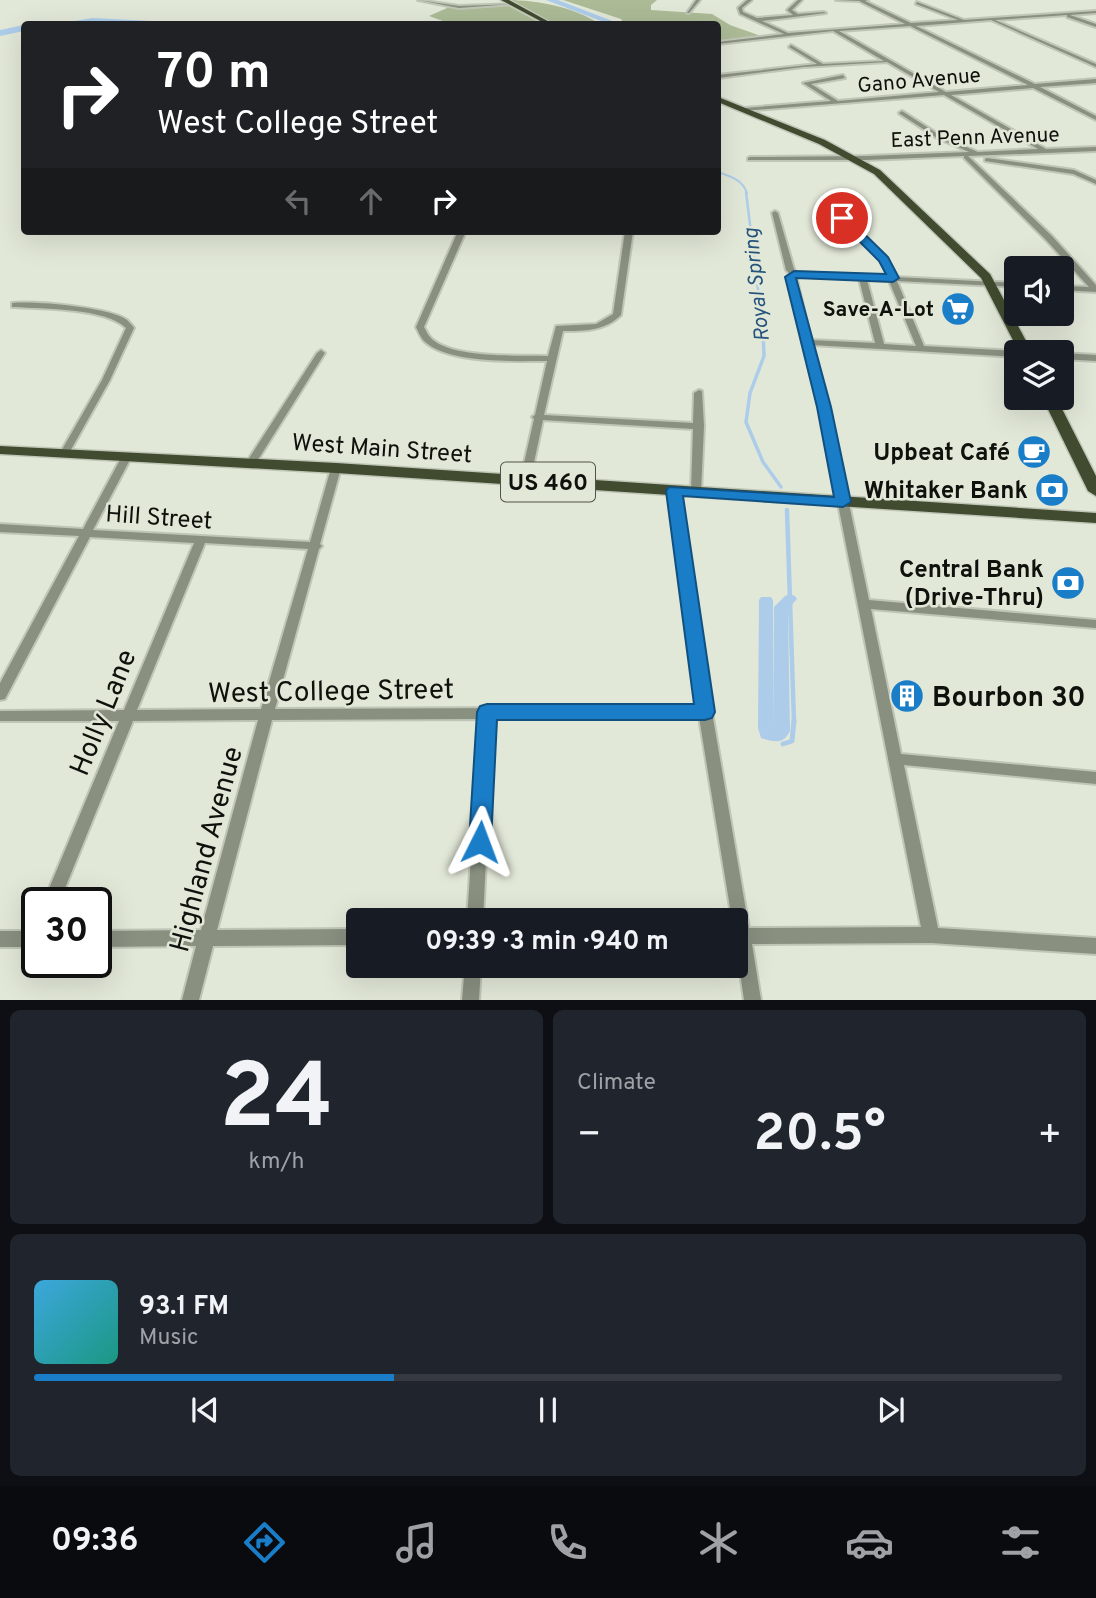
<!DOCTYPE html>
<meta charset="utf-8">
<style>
:root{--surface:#171b24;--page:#20242c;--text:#f1f3f6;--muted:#9ea1a6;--line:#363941;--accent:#197dc8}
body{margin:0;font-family:Overpass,sans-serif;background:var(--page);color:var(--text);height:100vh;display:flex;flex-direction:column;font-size:26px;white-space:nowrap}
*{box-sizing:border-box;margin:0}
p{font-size:23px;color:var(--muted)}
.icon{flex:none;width:38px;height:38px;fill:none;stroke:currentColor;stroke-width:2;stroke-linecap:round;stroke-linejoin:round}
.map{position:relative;height:1000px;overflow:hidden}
.panel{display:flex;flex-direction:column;gap:10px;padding:10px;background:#0d0f14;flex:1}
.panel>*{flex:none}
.top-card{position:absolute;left:21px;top:21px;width:700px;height:214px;border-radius:7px;box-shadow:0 7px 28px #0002;background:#202124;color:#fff;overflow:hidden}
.fabs{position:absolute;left:1004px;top:256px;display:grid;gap:14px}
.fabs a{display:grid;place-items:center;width:70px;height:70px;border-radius:7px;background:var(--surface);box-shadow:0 7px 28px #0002;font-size:35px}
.speed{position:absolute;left:21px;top:887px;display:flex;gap:14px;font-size:35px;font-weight:700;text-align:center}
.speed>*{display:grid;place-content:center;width:91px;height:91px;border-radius:50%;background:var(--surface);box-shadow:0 7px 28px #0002;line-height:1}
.speed .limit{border:4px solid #111;border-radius:10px;background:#fff;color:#111}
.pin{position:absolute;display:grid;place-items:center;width:60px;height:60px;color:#fff;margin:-30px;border:4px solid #fff;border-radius:50%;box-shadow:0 2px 7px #0007}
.me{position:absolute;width:77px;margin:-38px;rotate:3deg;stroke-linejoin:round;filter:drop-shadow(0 0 5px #0008)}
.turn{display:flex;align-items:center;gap:24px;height:147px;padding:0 21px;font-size:32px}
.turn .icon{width:91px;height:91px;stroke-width:2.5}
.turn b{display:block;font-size:49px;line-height:60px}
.lanes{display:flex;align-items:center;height:66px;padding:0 21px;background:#0003;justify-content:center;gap:35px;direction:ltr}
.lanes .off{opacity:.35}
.big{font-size:52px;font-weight:700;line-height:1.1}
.panel .widget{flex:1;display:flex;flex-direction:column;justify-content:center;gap:10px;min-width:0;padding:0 24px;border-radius:10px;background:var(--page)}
.panel .dial{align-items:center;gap:0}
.dial b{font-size:91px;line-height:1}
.song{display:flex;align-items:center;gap:21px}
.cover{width:84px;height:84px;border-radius:10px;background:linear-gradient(135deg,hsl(200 70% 55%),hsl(170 70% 35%))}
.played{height:7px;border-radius:4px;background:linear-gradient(90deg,var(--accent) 35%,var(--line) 35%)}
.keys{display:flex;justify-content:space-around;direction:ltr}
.heat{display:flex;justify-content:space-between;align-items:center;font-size:38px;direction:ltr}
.panel .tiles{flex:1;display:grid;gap:10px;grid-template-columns:1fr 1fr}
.widget:last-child{grid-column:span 2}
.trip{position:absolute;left:346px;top:908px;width:402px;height:70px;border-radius:7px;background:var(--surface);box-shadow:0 7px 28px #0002;font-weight:700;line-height:70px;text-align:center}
.menu{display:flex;height:112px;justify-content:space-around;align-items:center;background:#090b0e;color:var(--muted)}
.menu .icon{width:49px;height:49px}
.menu .selected{color:var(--accent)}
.menu b{font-size:32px;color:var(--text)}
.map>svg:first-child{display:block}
.green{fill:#acbb96}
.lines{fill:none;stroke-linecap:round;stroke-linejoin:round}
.stream-far4{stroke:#acccea;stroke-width:2}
.stream-far3{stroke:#acccea;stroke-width:2.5}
.stream-far2{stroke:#acccea;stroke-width:3.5}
.stream-far1{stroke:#acccea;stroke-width:4.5}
.stream{stroke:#acccea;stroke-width:5}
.canal{fill:#acccea;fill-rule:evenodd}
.river{fill:#acccea;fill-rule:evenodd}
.minor-casing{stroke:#c0c6b7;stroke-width:4}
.tertiary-casing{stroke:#c0c6b7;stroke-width:4}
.primary-casing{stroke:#c0c6b7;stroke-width:3}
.minor{fill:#899080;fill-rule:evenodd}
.tertiary{fill:#899080;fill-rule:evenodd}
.primary{fill:#404b2f;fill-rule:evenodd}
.route{fill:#197dc8;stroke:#105182;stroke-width:2}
.labels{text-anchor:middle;stroke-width:5;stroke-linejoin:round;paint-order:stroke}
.far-street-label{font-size:21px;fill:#0f110c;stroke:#e2e8d8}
.far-water-label{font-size:21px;font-style:italic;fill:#25537c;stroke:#e2e8d8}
.far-poi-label{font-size:21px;font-weight:bold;fill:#0f110c;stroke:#e2e8d8;text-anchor:end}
.shield{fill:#e2e8d8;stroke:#4e5249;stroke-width:2}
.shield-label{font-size:23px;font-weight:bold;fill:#0f110c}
.street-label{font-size:24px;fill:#0f110c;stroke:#e2e8d8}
.poi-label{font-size:24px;font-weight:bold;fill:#0f110c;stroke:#e2e8d8;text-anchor:end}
.near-street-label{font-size:28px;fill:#0f110c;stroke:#e2e8d8}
.near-poi-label{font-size:28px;font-weight:bold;fill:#0f110c;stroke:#e2e8d8;text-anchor:start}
</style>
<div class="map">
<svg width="1096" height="1000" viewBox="0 0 1096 1000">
<rect width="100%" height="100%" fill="#e2e8d8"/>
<!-- green -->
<path class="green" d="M507,0C537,0 574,7 600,24H555Z
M563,0H657L651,5V10L712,14L730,25L761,36L718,41V24H624L621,19Z
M509,6L542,24H451L429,16L447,8Z"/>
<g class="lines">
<!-- stream-far4 -->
<path class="stream-far4" d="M718,172C730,176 743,180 747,193"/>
<!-- stream-far3 -->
<path class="stream-far3" d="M746,192L763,330"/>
<!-- stream-far2 -->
<path class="stream-far2" d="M763,328L764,356L750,393L746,422L763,462L781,487"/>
<!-- stream-far1 -->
<path class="stream-far1" d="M787,510L794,722"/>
<!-- stream -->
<path class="stream" d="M783,744L792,741L794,720"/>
<!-- canal -->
<path class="canal" d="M790,594L795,596L797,599L788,609L790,731C783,745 774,742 761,738L758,728L759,600L761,597H771L773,600L774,729V607L785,596Z"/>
<!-- river -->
<path class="river" d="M546,0H558L620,24H609Z
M92,18L152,21L156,24H57Z
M24,25V31L0,36V30Z"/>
<!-- minor casing -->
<g class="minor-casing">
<path id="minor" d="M418,0L459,6L514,4L459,8Z
M696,0H700L689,13H687Z
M747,0H752L742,8L743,12L757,18L793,15L787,10L798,0H802L792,10L798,14L824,12L826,13L762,21L788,33L905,24L859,1L836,0H868L865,1L911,23L958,20L916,4L917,2L964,20L1096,11V13L1070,15L1096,24V27L1067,17V15L995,20L1096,64V67L991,20L916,26L1035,84L1096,79V83L1040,87L1096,116V120L1033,88L951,95L1046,149L1096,147V151L968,156L1052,236L1096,285V292L1062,290V286L1089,287L1046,240L964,158V156L866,160H748V158L750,157L866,156L969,152L937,138L900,114L899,113L902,111L941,136L978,152L1038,149L944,95L743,111V109L745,108L831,101L803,83L843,75L845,78L811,84L838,101L939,92L887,62L803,67L718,78V75L817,64L789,47L791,45L823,64L884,61L833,31L718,44V42L784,34L740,14L738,8ZM910,26L1028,85L946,92L839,31Z
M987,158L1074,170L1096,180V184L1073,174L985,161V159Z
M775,211L778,213L794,269L796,272L887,276L881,261L840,219V217L842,216L887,258L895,277L1017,283V287L897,281L924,346L1017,351L1018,352H1017V357L812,345L829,407L869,600L1096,620V628L871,609L901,754L1096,772V784L904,765L938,928L1096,938V954L931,943L752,944L761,1000H744L737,951V920H732L699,717L493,718L483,920H467L480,719L272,720L217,930L359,929V945L213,946L199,1000H182L196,946L96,947V931L201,930L258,720L133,721L59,903H43L119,721H0V711L124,710L194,543L90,537L5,699L0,700V683L79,536L0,532V524L83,529L122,456L127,453L132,456L93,530L310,542L331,468L336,465L341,468L320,544L322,546L319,549L275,709L698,707L669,491L674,488L678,489L712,712L749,928L921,927L819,407L787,277L790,274L786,270L772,213ZM796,276L859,279L875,343L811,340ZM867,280L889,281L916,346L884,344ZM205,543L308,549L261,709L137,710Z
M458,231H466L424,327C426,330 427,334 430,337C449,359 520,355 548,356L556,326L596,324L613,314L625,231H633L621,315C605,331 584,331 563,331L544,415L693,423L694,393L699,390L702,391L704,426L701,492L700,494L696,495L691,492L693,429L543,420L530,481L529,483H521L520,481L534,419L532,417L535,415L547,361C516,361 448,364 424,341C421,338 418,331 416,327Z
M12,303C36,301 108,307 127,320C128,321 133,326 134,328L110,380L68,455L65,456L60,453L102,380L126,328C106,308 43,309 15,307H12Z
M321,350L325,353L256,463L255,465H247L246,463L317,353Z
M0,931H37V947H0Z
M465,966H481L479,1000H462Z"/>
</g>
<!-- tertiary casing -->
<g class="tertiary-casing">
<path id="tertiary" d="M1062,353L1096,355V361L1062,359Z"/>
</g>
<!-- primary casing -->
<g class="primary-casing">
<path id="primary" d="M501,0H509L553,24H546Z
M718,97L825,140L880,170L990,274L1032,352H1019L981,278L874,174L819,144L718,102Z
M1042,397H1056L1096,476V496L1088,491Z
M0,446L336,463L1096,513V523L336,473L0,454Z"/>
</g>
<!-- minor -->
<use href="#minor" class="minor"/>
<!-- tertiary -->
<use href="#tertiary" class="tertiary"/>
<!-- primary -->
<use href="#primary" class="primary"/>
</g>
<!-- route -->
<path class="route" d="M838,215H845L888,257L899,278L893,282L796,278L831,407L851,502L843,507L683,496L715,712L712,718L705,720H497L491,842L488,849L480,852L472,849L469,842L477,712L480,706L487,704H694L666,491L669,487L834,497L817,407L785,277L794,271L886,274L879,261L838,220Z"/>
<!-- icons -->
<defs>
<g id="supermarket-disc" transform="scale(1.75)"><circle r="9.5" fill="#197dc8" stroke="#e2e8d8"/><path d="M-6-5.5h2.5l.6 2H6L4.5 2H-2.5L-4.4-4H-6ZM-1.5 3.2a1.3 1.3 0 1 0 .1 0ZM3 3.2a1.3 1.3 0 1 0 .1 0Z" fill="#fff"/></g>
<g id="cafe-disc" transform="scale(1.75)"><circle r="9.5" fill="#197dc8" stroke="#e2e8d8"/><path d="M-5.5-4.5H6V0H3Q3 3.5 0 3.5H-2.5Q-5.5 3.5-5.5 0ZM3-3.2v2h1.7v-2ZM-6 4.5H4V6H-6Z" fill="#fff"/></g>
<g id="bank-disc" transform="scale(1.75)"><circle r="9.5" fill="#197dc8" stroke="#e2e8d8"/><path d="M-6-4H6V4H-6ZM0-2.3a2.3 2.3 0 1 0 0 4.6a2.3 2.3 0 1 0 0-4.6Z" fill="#fff"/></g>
<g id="building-disc" transform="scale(1.75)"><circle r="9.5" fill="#197dc8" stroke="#e2e8d8"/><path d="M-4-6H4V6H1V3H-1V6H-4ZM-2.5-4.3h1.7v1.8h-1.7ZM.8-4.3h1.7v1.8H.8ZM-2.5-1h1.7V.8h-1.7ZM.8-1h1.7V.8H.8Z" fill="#fff"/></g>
</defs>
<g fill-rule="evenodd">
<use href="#supermarket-disc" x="958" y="309"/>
<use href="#cafe-disc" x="1034" y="452"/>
<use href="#bank-disc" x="1052" y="490"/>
<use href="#bank-disc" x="1068" y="583"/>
<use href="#building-disc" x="907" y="696"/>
</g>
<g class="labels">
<!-- far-street labels -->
<g class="far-street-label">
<text transform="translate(919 80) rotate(-5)" y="7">Gano Avenue</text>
<text transform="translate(975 137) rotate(-2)" y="7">East Penn Avenue</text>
</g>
<!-- far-water labels -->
<g class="far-water-label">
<text transform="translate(756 285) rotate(-96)" y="7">Royal Spring</text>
</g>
<!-- far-poi labels -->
<g class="far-poi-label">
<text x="934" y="316">Save-A-Lot</text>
</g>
<!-- shield labels -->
<rect class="shield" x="501" y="462.5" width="94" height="39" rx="5"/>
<g class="shield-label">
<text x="548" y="490">US 460</text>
</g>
<!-- street labels -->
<g class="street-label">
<text transform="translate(382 448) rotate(4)" y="8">West Main Street</text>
<text transform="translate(159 517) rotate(4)" y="8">Hill Street</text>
</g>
<!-- poi labels -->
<g class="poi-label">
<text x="1010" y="460">Upbeat Café</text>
<text x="1028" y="498">Whitaker Bank</text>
<text x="1044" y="577">Central Bank<tspan x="1044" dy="28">(Drive-Thru)</tspan></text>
</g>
<!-- near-street labels -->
<g class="near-street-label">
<text transform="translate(331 690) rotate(-1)" y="10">West College Street</text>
<text transform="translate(102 712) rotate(-68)" y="10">Holly Lane</text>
<text transform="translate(205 849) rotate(-75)" y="10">Highland Avenue</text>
</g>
<!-- near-poi labels -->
<g class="near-poi-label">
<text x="932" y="706">Bourbon 30</text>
</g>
</g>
</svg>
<div class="fabs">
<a><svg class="icon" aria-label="sound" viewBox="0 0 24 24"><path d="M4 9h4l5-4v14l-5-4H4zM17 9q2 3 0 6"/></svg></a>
<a><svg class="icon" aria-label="layers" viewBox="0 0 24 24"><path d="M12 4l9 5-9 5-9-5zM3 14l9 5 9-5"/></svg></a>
</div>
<div class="speed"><div class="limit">30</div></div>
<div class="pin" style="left:842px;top:218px;background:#d93025"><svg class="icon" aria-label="arrive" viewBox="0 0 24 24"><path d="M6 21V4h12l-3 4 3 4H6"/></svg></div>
<svg class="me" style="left:480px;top:842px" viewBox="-20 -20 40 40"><path d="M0-17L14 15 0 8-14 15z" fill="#197dc8" stroke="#fff" stroke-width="4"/></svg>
<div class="trip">09:39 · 3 min · 940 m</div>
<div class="top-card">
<div class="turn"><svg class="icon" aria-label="right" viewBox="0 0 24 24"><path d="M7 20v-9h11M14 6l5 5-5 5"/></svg><div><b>70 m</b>West College Street</div></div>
<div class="lanes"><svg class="icon off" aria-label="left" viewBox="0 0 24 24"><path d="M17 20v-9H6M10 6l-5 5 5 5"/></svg><svg class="icon off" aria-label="ahead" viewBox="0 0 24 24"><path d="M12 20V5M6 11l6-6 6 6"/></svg><svg class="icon" aria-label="right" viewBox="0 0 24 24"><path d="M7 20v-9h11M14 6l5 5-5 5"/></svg></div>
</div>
</div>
<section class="panel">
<div class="tiles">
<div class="widget dial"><b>24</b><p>km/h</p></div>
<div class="widget"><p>Climate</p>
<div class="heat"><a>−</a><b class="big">20.5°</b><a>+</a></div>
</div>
<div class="widget">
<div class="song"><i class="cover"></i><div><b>93.1 FM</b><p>Music</p></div></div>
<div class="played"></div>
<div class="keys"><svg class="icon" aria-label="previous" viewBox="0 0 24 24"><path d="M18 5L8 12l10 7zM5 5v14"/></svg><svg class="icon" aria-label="pause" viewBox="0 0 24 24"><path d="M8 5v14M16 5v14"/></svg><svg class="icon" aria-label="next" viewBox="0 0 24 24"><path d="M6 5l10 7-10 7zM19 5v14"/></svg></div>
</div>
</div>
</section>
<nav class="menu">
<b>09:36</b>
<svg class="icon selected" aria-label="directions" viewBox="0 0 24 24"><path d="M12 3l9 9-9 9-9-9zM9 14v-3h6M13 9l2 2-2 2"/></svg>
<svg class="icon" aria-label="music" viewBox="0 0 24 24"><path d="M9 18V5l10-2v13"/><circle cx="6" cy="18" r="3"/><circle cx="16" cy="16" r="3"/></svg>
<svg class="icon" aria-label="phone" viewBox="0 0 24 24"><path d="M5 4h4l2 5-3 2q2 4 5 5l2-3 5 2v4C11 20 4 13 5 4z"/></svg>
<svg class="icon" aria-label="climate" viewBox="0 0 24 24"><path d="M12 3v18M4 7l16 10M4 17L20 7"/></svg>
<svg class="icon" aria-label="car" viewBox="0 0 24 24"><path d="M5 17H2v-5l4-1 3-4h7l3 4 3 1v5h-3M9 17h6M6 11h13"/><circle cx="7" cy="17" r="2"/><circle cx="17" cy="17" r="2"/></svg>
<svg class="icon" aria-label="filters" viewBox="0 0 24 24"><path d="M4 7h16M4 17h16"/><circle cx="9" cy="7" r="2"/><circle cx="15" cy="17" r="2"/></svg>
</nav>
